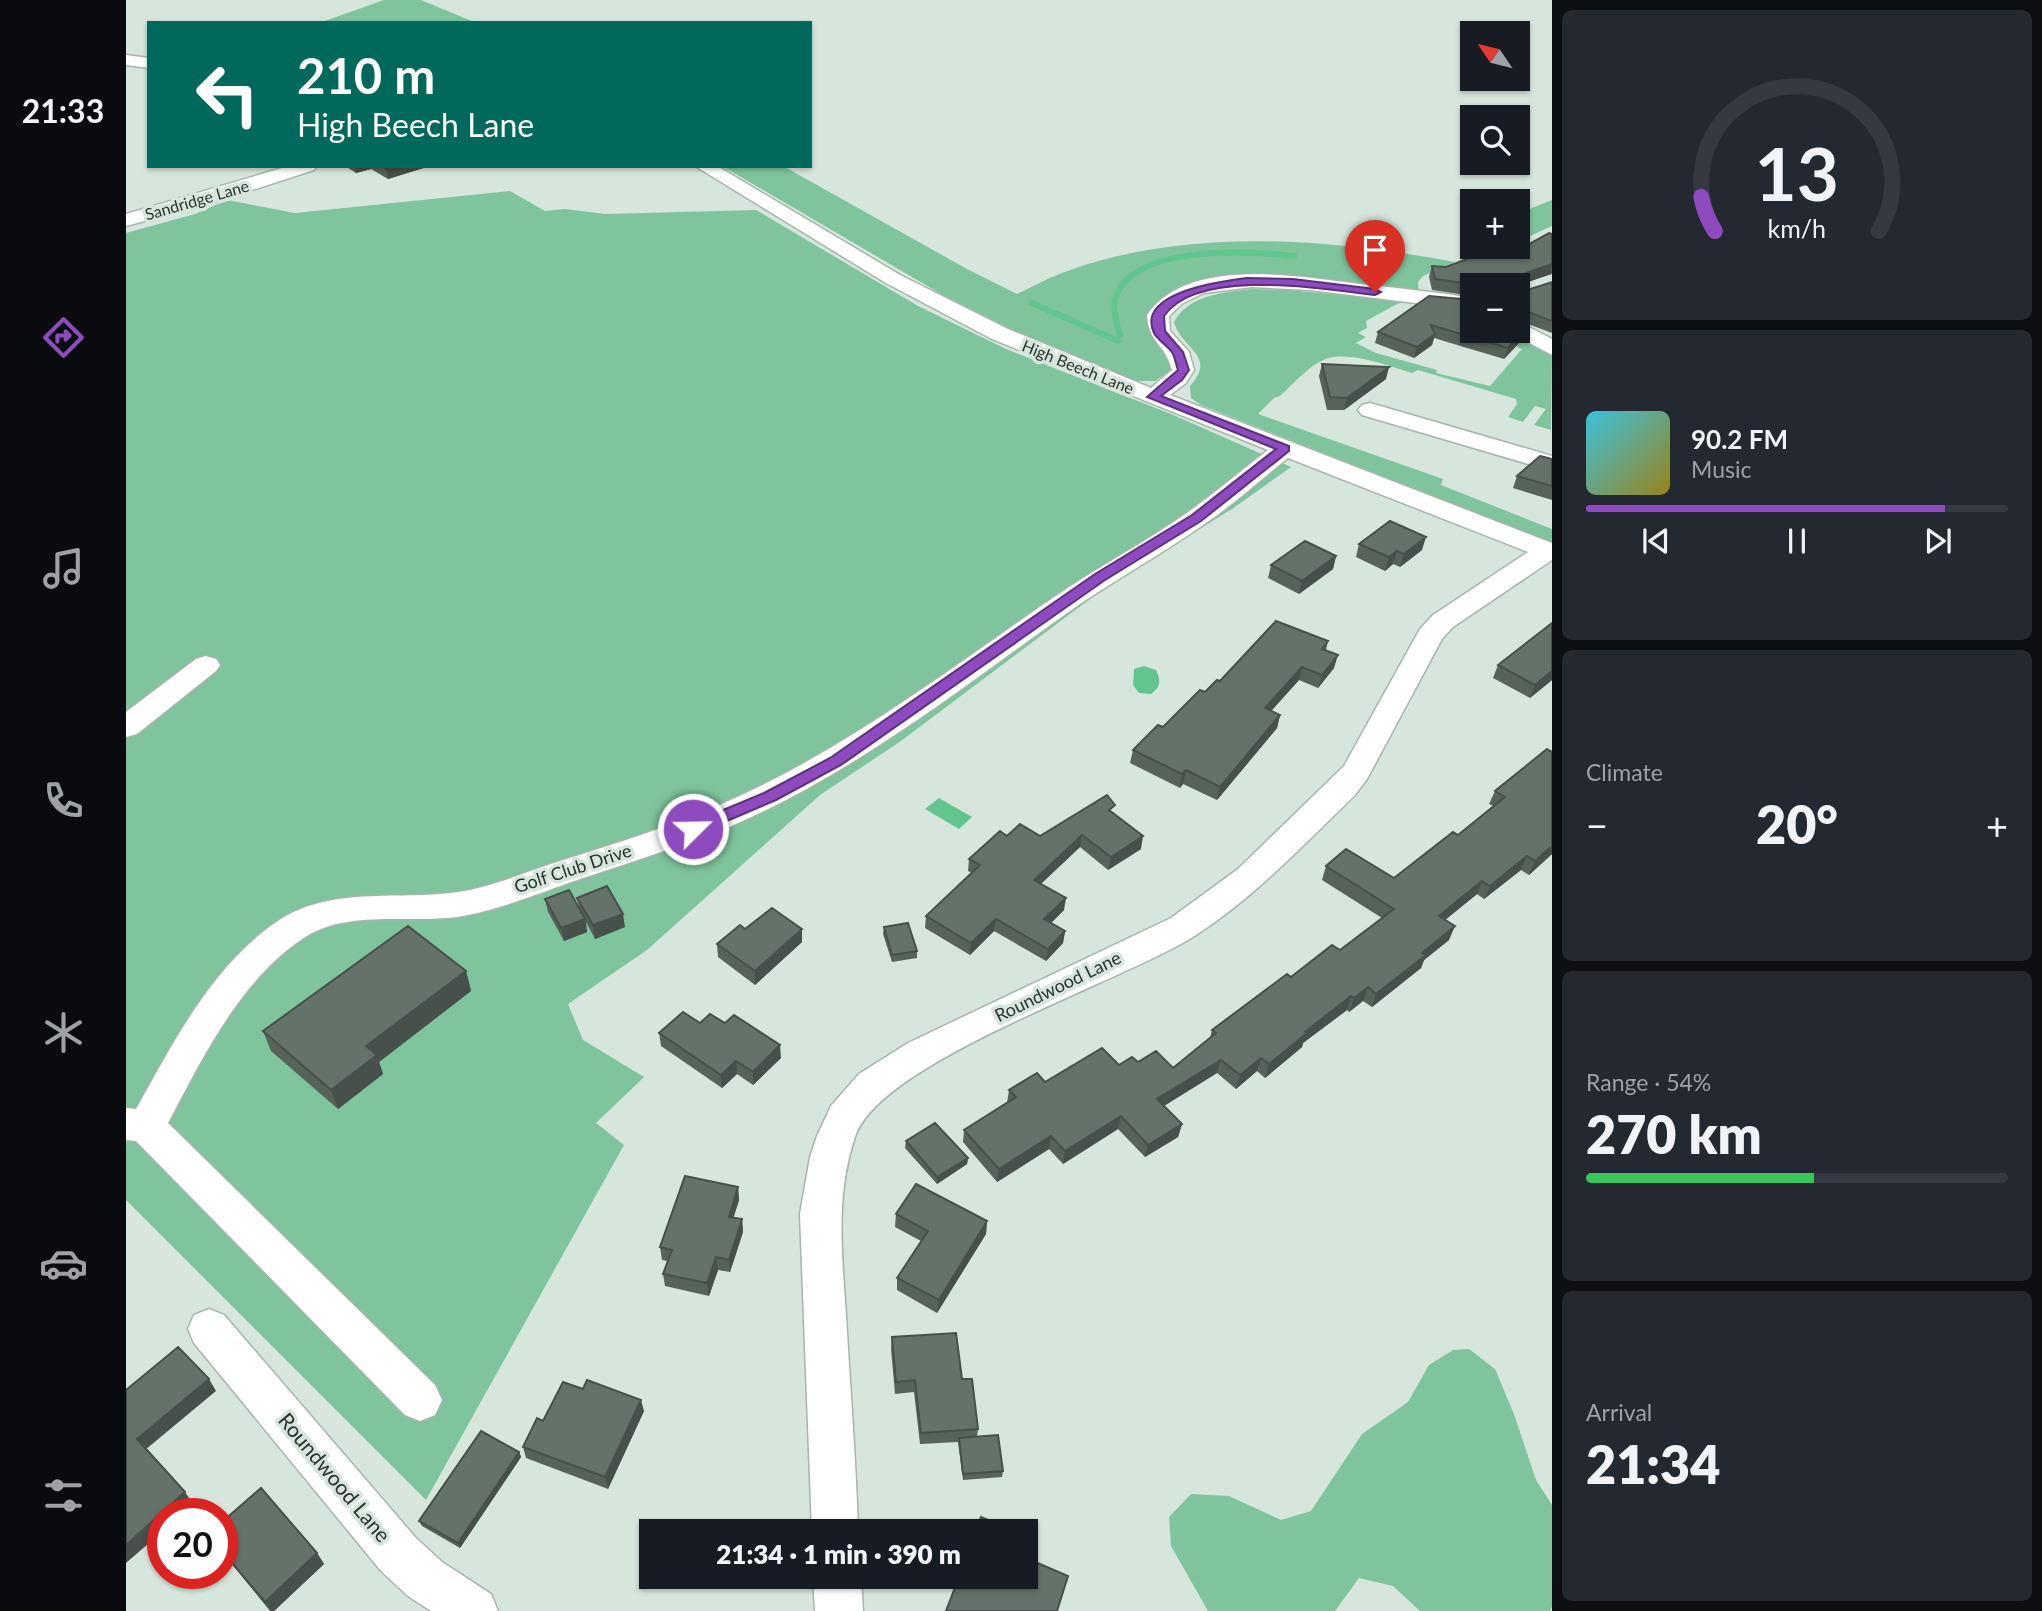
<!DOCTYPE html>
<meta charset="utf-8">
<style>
:root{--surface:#171b24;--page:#242831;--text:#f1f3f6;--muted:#9ea1a6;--line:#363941;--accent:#8d4bbf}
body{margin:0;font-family:Lato,sans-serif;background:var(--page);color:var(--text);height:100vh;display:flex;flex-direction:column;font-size:26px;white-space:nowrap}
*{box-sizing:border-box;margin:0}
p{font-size:23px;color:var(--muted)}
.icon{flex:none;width:38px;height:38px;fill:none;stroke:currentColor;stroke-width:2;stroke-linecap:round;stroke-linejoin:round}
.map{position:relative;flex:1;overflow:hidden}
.panel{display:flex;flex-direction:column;gap:10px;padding:10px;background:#0d0f14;width:490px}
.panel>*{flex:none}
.guide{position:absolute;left:21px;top:21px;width:665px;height:147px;border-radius:0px;box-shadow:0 2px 5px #0004;background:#00695c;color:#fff;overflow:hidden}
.needle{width:46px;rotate:305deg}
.fabs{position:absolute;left:1334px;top:21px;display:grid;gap:14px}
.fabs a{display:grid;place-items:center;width:70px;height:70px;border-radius:0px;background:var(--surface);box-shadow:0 2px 5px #0004;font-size:35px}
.speed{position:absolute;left:21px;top:1498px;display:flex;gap:14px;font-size:35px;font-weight:700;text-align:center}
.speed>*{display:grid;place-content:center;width:91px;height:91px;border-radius:50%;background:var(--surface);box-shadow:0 2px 5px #0004;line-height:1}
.speed .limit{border:10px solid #d22;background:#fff;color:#111}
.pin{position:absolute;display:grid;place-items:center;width:60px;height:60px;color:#fff;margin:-72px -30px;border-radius:50% 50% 50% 0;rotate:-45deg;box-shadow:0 0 7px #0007}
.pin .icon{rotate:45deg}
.me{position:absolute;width:77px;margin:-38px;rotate:67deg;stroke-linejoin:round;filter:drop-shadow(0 0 5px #0008)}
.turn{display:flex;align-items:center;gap:24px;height:147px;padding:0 35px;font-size:32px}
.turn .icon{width:91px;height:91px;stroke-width:2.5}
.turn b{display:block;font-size:49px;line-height:60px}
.big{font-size:52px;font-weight:800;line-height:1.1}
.panel .widget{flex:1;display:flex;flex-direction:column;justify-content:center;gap:10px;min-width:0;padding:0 24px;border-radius:10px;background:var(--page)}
.panel .dial{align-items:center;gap:0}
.dial svg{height:182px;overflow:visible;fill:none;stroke:var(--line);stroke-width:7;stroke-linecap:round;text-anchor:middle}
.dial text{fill:var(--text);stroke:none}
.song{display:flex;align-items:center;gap:21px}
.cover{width:84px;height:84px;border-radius:10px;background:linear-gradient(135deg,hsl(190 70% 55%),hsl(50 70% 35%))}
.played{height:7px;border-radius:4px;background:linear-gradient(90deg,var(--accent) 85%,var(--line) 85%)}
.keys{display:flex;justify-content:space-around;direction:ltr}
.heat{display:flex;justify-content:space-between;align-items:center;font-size:38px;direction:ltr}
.charge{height:10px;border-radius:5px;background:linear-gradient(90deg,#34c759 54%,var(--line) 0)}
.trip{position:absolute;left:513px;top:1519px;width:399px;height:70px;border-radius:0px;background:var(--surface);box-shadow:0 2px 5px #0004;font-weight:800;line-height:70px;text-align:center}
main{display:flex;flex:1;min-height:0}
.tab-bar{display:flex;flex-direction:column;width:126px;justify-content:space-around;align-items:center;background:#090b0e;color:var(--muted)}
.tab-bar .icon{width:49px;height:49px}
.tab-bar .current{color:var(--accent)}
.tab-bar b{font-size:32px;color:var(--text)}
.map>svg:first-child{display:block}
.green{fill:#7fc49c}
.water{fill:#62c58f}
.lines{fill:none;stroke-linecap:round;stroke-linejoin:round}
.stream{stroke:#62c58f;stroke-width:6}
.minor-casing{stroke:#a7b5ac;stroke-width:3}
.minor{fill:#fff;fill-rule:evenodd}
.wall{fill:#57625a}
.shaded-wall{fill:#47504a}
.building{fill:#657269;stroke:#47504a;stroke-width:2}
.route{fill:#8d4bbf;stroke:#5c317c;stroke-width:2}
.labels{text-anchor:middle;stroke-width:7;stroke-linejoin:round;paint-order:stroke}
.far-street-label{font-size:16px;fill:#2c322e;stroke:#d7e6dd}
.street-label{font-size:18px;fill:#2c322e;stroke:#d7e6dd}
.near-street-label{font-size:21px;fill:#2c322e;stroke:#d7e6dd}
</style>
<main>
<nav class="tab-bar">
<b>21:33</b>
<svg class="icon current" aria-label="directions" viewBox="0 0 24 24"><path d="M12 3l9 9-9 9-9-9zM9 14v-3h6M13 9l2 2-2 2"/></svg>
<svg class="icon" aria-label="music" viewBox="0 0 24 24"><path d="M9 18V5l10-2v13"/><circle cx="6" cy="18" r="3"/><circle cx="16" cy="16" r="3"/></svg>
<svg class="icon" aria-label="phone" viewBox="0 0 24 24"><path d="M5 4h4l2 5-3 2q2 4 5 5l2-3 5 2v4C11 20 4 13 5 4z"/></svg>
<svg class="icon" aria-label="climate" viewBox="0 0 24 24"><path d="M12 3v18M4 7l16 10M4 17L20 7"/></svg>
<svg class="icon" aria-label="car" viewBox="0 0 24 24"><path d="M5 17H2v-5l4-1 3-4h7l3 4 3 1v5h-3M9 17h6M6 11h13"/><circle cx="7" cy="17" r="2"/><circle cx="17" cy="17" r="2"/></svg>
<svg class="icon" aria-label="filters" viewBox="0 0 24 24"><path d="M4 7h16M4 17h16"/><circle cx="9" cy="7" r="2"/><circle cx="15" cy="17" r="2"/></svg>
</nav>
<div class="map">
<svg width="1426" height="1611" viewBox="0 0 1426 1611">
<rect width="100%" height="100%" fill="#d7e6dd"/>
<!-- green -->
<path class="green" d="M258,0H295L348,22L193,23Z
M596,166H657L841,269L891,294C908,286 926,276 944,270C1067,227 1204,239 1329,262L1297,276L1292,282L1293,293L1157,278L1050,292L1029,306L1021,320L1023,331L1046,363L1045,370L1029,381H1005L858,319Z
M384,191L419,211L439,209L479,214L630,210L792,306L880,349L1045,414L1165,467L1106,509L984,584L775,741L694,795L521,950L442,1004L457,1040L518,1077L470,1123L498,1145L300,1500L0,1200V233L69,214L101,200L169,213Z
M1426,200V226L1391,242V214Z
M1126,289L1162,290L1282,301L1271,304L1240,321L1241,328L1232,333L1240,337L1230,343L1250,353L1311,370L1310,373L1364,386L1396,349L1391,347L1394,342H1405L1426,356L1425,430L1408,425L1420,409L1409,406L1397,422L1382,417L1391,404L1390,399L1292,370L1286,373C1262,366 1228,352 1203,358C1185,363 1167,384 1154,396L1148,398L1132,414L1317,479L1315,485L1426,529V543L1075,405L1065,398L1064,386C1092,355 1055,349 1048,322C1062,295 1099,292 1126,289Z
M1343,1349L1369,1369L1388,1414L1410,1480L1426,1505V1607L1424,1611H1294L1267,1586L1233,1578L1209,1611H1082L1045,1546L1043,1517L1065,1494L1103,1496L1155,1520L1185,1511L1236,1434L1282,1402L1303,1365L1327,1350Z"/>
<!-- water -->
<path class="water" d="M1018,666L1030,670C1035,680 1035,687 1025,694L1013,693L1007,685L1008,669Z
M813,798L846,817L833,829L799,809Z"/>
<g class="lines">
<!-- stream -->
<path class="stream" d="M906,303L992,341
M994,335C992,326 987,312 988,303C1001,243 1122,251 1168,256"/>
<!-- minor casing -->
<g class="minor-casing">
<path id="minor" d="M0,55L23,58V68L0,65Z
M163,166H191L188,170L89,202L0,226V214Z
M569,166H591L774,275L882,329L1025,388L1046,370C1039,343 1023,344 1021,315C1063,255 1173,277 1234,284C1271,288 1309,292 1346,298V310L1184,290L1126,287L1078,293L1057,303L1043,316L1044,331L1063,352L1068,370L1060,383L1044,395L1426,543V560L1327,627L1316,639L1241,779L1228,796C1178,844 1129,897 1070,935C997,982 754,1061 729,1137C709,1195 716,1255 720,1315C724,1387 730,1459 732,1531H686L674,1214L684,1157L691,1136L705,1106L733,1074L782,1043L1045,918L1112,869L1218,766L1294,629L1307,615L1402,552L1162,458C1134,480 1107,505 1077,525C1033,556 985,582 941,613C823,697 709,788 573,839C530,854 487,868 445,882C411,894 377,908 342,915C289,926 222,907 176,939C113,982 77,1057 42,1123L309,1385L316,1400L309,1415L294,1421L279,1415L10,1141L0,1140V1108L10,1109C48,1042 86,965 152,921C209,883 281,903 344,890C371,884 396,874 422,865C465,851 509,838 551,822C689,772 804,683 924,600C968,569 1017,544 1061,513C1089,493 1115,471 1142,450L866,339L760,283Z
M1391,321L1426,339V355L1383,332L1391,331Z
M1244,403L1426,456V471L1236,415L1232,410L1236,405Z
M80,656L90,659L94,665L90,671L11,734L0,737V712L70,659Z
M83,1309L98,1315L289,1537L316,1562L365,1594L372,1611H305L282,1596L255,1571L68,1343L62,1329L68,1315Z
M687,1577H735L737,1611H689Z"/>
</g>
<!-- minor -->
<use href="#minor" class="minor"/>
</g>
<!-- wall -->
<path class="wall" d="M219,166H304L262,179L245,169L230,173Z
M1426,234V274L1392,285V290L1395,292L1426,282V333L1391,320V285H1346V296L1306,290L1303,277L1306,266L1320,267L1385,254Z
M1346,300L1395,341L1378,359L1308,338L1306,345L1288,358L1249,343L1252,332Z
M1196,364L1260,379L1218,410H1201L1193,376Z
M1426,459V500L1387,488L1391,476Z
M1233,544L1296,550L1274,567L1267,564L1259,571L1230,557Z
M1210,556L1207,569L1173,594L1142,578L1145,565Z
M1426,623V680L1404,698L1367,678L1372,665Z
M1202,641L1200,650L1208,668L1192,688L1173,680L1145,711L1154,715L1151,728L1091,800L1057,784L1054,788L1004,763L1007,750L1094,681Z
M1421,749L1426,854L1403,875L1395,870L1358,899L1351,894L1319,920L1323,940L1298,960L1295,968L1246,1007L1237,1001L1223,1012L1221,1010L1177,1043L1176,1047L1139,1078L1131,1071L1110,1089L1091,1073L1038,1106L1056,1124L1052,1137L1019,1157L992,1129L937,1164L923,1149L871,1182L837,1142L838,1130L881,1103L883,1090L993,1065L1012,1062L1047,1068L1084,1038L1086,1030L1165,977L1214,950L1256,918L1196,880L1200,866L1268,878L1332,835L1367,806L1363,804L1369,791Z
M987,813L1015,849L982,870L954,847L915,884L938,910L925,923L939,931L937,943L920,961L868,931L844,955L799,928L800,916L846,873L842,871L843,859L881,836H914Z
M451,898L499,927L469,939L460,922L461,932L438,941L422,912L419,899L453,907Z
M758,927L791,951V958L766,962L757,934Z
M619,929H676V942L629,985L592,957L591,944Z
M340,971L345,991L253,1062L257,1074L212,1109L145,1051L137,1031Z
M574,1023L655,1058L627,1085L611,1074L596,1088L535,1046L533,1033Z
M780,1141L842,1158L841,1164L811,1184L779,1148Z
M612,1187L613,1200L607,1218L616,1219L617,1232L604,1272L592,1270L583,1296L539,1286L537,1274L542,1261L536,1260L534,1247Z
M770,1214L861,1221L860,1234L811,1313L771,1290V1278L795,1241L769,1227Z
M766,1337L836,1379L852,1429L851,1437L877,1471L876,1477L837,1480L832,1442L794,1444L788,1392L769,1394L765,1349Z
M518,1411L482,1489L400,1458L397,1447L417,1421Z
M393,1452L395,1457L334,1548L296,1526L293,1521Z
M96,1522L191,1553L198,1564L148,1611H144L96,1552Z"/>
<!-- shaded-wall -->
<path class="shaded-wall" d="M229,166H244L245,169L230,173Z
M269,166H304L262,179L260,169Z
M1426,264L1425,274L1391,286L1392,276Z
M1398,330L1395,341L1378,359L1382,348Z
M1309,334L1306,345L1288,358L1291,347Z
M1263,367L1260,379L1218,410L1221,398Z
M1300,537L1296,550L1274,567L1278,554Z
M1271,551L1267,564L1259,571L1263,557Z
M1210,556L1207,569L1173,594L1176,581Z
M1212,655L1208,668L1192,688L1196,675Z
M1176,667L1173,680L1136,721L1139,708Z
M1426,671V680L1404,698L1409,685Z
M1154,715L1151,728L1091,800L1094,787Z
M1060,770L1057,784L1054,788L1056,774Z
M956,835L954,847L906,892L908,880Z
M1017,836L1015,849L982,870L985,857Z
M1426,846V854L1403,875L1409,861Z
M1401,856L1395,870L1358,899L1364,886Z
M1356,881L1351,894L1308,929L1313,916Z
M940,898L938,910L917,931L918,919Z
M497,914L499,927L469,939L467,925Z
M459,919L461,932L438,941L435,928Z
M870,919L868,931L844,955L845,943Z
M1329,926L1323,940L1298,960L1295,968L1246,1007L1250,994L1296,953Z
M676,929V942L629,985V971Z
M939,931L937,943L920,961L922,949Z
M340,971L345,991L253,1062L257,1074L212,1109L205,1090L240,1046Z
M1242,987L1237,1001L1223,1012L1228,998Z
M1225,996L1221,1010L1177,1043L1176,1047L1139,1078L1143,1064L1179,1032Z
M654,1045L655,1058L627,1085V1072Z
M1135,1058L1131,1071L1110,1089L1114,1075Z
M1095,1060L1091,1073L1028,1112L1031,1099Z
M610,1061L611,1074L596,1088L595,1075Z
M995,1116L992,1129L937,1164L939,1151Z
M1056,1124L1052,1137L1019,1157L1022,1145Z
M925,1136L923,1149L871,1182L873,1169Z
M842,1158L841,1164L811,1184V1177Z
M612,1187L613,1200L604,1229L603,1217Z
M616,1219L617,1232L604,1272L603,1260Z
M861,1221L860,1234L811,1313L813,1300Z
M590,1257L592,1270L583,1296L581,1283Z
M83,1379L90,1391L19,1450L11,1439Z
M515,1400L518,1411L482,1489L479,1477Z
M393,1452L395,1457L334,1548L332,1543Z
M59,1492L67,1504L56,1514H37V1531L0,1563V1545Z
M191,1553L198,1564L148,1611H145L139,1602Z"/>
<!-- building -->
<path class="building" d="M256,166H269L260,169Z
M1423,233L1426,234V264L1392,276V290L1395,292L1426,282V321L1392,308L1391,318V285H1351L1309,279L1306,266L1320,267L1359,252L1372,257L1385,254Z
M1303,296L1346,300V331H1391V326L1398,330L1382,348L1305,325L1309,334L1291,347L1252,332Z
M1196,364L1263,367L1221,398L1204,397Z
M1414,456L1426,459V486L1391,476Z
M1264,521L1300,537L1278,554L1271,551L1263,557L1233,544Z
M1179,541L1210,556L1176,581L1145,565Z
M1150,621L1202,641L1196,649L1212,655L1196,675L1176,667L1139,708L1154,715L1094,787L1060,770L1056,774L1007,750L1032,725L1037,727L1074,690L1079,692L1091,680L1094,681Z
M1426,623V671L1409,685L1372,665Z
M1421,749L1426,752V846L1409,861L1401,856L1364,886L1356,881L1313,916L1329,926L1296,953L1300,955L1250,994L1242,987L1228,998L1225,996L1179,1032L1181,1033L1143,1064L1135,1058L1114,1075L1095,1060L1031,1099L1056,1124L1022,1145L995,1116L939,1151L925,1136L873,1169L838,1130L890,1097L883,1090L911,1073L919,1082L976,1048L993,1065L1006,1057L1012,1062L1030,1051L1047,1068L1090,1033L1086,1030L1161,974L1165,977L1206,945L1214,950L1268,909L1200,866L1220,849L1268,878L1327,832L1332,835L1379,797L1369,791Z
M981,795L989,805L983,810L1017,836L985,857L956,835L908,880L940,898L918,919L939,931L922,949L870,919L845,943L800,916L854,865L843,859L874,831L881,836L894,824L914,836Z
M481,886L497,914L467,925L451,898Z
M443,890L459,919L435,928L419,899Z
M646,908L676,929L629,971L591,944L614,925L619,929Z
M782,923L791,951L766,955L758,927Z
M282,926L340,971L240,1046L251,1055L205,1090L137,1031Z
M557,1012L574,1023L584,1014L599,1023L608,1015L654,1045L627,1072L610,1061L595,1075L533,1033Z
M809,1123L842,1158L811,1177L780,1141Z
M559,1176L612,1187L603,1217L616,1219L603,1260L590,1257L581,1283L537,1274L546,1250L534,1247Z
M790,1184L861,1221L813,1300L771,1278L802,1231L770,1214Z
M830,1333L836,1379H846L852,1429L795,1433L789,1380L770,1382L766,1337Z
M52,1347L83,1379L11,1439L59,1492L0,1545V1390Z
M461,1380L515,1400L479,1477L397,1447L411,1418L417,1421L437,1382L457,1389Z
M355,1431L393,1452L332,1543L293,1521Z
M872,1435L877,1471L837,1474L833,1438Z
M135,1488L191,1553L139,1602L96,1551V1522Z
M855,1517L884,1529L883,1531H849Z
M900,1558L942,1576L931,1611H820L833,1577H900Z"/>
<!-- route -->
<path class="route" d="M1121,278L1167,279L1249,289L1255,292L1249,295C1198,289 1072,267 1038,316L1039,331L1057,352L1063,370L1056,380L1035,396L1163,446V451L1075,521L979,580L715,765L650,800L573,833H561L559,829L561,825L638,793L704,758L969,574L1066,515L1150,449L1021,397L1052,370C1050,365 1049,358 1047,354C1043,346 1032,341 1028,333C1009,292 1097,281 1121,278Z"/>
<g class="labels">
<!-- far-street labels -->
<g class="far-street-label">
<text transform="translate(71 200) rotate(-16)" y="6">Sandridge Lane</text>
<text transform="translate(952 367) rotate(22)" y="6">High Beech Lane</text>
</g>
<!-- street labels -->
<g class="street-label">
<text transform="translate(447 869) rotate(-18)" y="6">Golf Club Drive</text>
<text transform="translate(932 987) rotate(-26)" y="6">Roundwood Lane</text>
</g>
<!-- near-street labels -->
<g class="near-street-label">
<text transform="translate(208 1478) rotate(50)" y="7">Roundwood Lane</text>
</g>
</g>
</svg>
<div class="fabs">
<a><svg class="needle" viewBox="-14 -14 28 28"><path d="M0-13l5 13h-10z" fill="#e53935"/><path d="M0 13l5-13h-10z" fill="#9ea1a6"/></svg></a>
<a><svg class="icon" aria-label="search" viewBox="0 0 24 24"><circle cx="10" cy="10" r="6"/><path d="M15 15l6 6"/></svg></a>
<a>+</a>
<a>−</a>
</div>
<div class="speed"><div class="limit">20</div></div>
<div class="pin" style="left:1249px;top:292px;background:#d93025"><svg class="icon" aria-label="arrive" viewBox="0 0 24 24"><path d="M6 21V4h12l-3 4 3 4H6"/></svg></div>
<svg class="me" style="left:567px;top:829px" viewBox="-20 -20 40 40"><circle r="17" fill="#8d4bbf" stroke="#fff" stroke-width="3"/><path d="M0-11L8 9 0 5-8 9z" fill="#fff"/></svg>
<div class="trip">21:34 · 1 min · 390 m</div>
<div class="guide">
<div class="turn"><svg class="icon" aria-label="left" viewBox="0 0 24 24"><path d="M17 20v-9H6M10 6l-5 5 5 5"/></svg><div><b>210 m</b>High Beech Lane</div></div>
</div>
</div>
<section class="panel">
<div class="widget dial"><svg viewBox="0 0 100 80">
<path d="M14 69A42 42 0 1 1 86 69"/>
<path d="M14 69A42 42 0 0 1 8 54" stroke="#8d4bbf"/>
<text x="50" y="56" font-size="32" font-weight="700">13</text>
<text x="50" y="72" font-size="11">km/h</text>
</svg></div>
<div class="widget">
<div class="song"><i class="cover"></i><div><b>90.2 FM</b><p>Music</p></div></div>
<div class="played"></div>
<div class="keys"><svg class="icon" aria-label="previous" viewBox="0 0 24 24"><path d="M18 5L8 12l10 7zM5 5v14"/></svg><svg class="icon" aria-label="pause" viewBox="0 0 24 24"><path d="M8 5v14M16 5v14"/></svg><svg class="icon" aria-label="next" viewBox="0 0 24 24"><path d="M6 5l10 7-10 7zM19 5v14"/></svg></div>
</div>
<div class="widget"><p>Climate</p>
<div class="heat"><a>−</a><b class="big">20°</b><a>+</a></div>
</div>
<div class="widget"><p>Range · 54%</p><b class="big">270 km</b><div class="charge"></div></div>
<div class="widget"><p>Arrival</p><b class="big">21:34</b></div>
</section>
</main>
